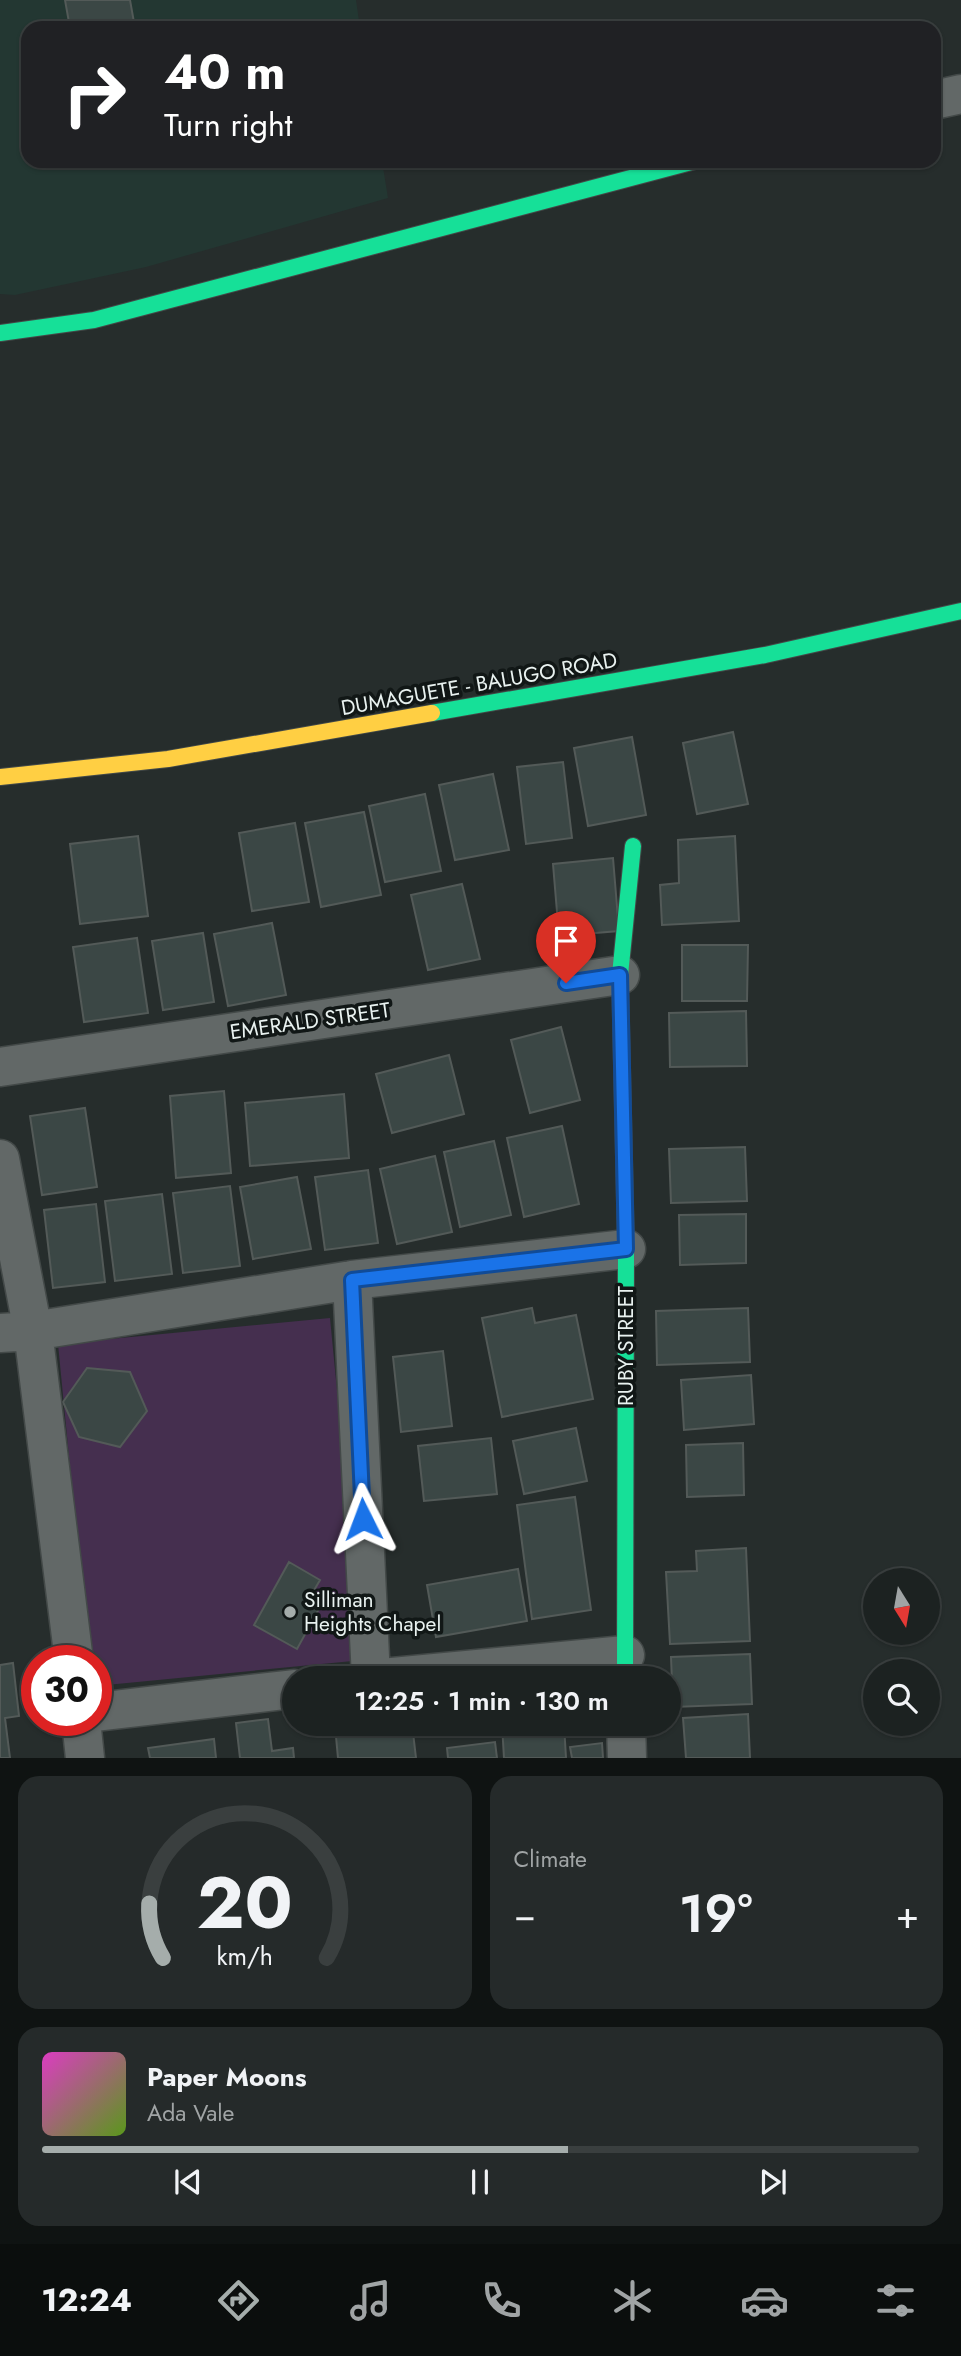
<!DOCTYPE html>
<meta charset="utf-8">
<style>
:root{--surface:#1c2221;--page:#252a2a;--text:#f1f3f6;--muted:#a0a4a5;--line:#3a3f3f;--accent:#a5adab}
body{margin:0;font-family:Jost,sans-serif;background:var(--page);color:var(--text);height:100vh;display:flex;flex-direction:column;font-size:26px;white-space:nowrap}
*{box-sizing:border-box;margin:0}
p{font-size:23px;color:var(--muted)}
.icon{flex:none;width:38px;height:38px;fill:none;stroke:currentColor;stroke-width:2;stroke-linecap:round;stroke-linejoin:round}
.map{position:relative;height:1758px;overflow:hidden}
.sheet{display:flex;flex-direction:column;gap:18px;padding:18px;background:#0f1312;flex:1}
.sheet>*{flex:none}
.banner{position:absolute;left:21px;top:21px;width:920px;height:147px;border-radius:21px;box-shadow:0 2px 5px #0004,0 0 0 2px var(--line);background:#202124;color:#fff;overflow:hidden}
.needle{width:46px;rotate:169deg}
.fabs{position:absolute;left:863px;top:1568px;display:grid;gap:14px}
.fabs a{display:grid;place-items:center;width:77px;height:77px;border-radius:50%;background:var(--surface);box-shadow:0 2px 5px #0004,0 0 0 2px var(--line);font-size:35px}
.speed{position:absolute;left:21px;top:1645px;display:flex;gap:14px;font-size:35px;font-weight:700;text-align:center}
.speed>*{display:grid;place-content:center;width:91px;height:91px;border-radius:50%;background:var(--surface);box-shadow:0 2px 5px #0004,0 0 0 2px var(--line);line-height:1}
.speed .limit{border:10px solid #d22;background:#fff;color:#111}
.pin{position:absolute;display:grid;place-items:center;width:60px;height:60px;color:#fff;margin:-72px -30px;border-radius:50% 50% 50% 0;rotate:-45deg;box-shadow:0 0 7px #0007}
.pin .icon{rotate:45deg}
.me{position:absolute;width:77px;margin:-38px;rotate:357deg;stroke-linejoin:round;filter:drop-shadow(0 0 5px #0008)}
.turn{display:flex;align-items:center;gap:24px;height:147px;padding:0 28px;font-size:32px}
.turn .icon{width:91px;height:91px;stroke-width:2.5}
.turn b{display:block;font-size:49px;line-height:60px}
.big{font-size:52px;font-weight:600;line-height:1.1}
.sheet .card{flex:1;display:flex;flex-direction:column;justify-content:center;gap:10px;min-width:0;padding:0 24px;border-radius:21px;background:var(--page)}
.sheet .dial{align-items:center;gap:0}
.dial svg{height:182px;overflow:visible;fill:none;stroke:var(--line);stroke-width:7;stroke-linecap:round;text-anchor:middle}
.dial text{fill:var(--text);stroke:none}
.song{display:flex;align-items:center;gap:21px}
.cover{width:84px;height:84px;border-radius:10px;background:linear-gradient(135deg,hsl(310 70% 55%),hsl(90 70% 35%))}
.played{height:7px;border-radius:4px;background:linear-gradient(90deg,var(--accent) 60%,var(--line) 60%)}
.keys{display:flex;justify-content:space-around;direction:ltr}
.heat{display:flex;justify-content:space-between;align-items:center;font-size:38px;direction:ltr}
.sheet .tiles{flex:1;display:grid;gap:18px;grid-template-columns:1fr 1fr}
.card:last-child{grid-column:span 2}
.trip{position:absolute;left:282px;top:1666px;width:399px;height:70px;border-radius:35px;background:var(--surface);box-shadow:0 2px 5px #0004,0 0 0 2px var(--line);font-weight:600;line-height:70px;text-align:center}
.tab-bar{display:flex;height:112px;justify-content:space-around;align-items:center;background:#0b0e0d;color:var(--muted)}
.tab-bar .icon{width:49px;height:49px}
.tab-bar .active{color:var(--accent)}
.tab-bar b{font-size:32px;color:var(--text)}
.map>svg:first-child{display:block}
.built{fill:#233732}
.green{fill:#452f4f}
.building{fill:#3b4745;stroke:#535a58;stroke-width:2}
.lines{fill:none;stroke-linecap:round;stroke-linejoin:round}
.street-casing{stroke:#434948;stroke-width:41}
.fast-casing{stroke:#434948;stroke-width:18}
.slow-casing{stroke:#434948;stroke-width:18}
.street{stroke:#626867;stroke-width:38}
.fast{stroke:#16e098;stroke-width:16}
.slow{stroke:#ffcf43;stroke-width:16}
.route-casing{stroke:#114b97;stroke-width:18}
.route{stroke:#1a73e8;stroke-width:12}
.poi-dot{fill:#a5adab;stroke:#111716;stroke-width:2.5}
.labels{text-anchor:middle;stroke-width:7;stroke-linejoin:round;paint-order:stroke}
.street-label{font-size:21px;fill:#e9f2f0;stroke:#111716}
.poi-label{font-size:21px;fill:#e9f2f0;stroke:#111716;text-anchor:start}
</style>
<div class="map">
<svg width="961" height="1758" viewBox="0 0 961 1758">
<rect width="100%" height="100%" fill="#262d2c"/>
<!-- built -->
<path class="built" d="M0,0H356L360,28H28V161H382L388,198L146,267L15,295L0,294Z"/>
<!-- green -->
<path class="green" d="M330,1318L363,1660L96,1686V1661H89L58,1344Z"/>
<!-- building -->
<path class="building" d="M65,0H130L135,28H70Z
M733,732L748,804L697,814L683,743Z
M632,737L646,815L588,826L574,748Z
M563,762L572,838L526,844L517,767Z
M493,774L509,850L455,860L439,785Z
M425,794L441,871L385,882L369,806Z
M364,812L381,895L321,907L305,823Z
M295,823L309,902L252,911L239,833Z
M138,836L148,916L80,924L70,844Z
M735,836L739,921L662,925L660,885L679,883L678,840Z
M613,858L619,931L559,936L553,864Z
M462,884L480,959L428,970L411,895Z
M272,923L286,995L228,1006L214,934Z
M203,933L214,1002L163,1010L152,941Z
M137,938L148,1013L84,1022L73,947Z
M682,945H748L747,1001H682Z
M746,1011L747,1066L670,1067L669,1013Z
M561,1027L580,1100L530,1113L511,1040Z
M449,1055L464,1114L392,1133L376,1074Z
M224,1091L231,1173L176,1178L170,1096Z
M344,1094L349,1158L250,1166L245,1103Z
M85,1108L97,1187L42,1195L30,1116Z
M562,1126L579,1204L524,1217L507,1138Z
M494,1141L511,1215L460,1227L444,1152Z
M745,1147L747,1201L671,1203L669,1149Z
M435,1156L452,1232L397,1244L380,1169Z
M368,1170L378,1243L325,1250L315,1177Z
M297,1177L311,1249L253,1259L240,1187Z
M230,1186L240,1266L183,1273L173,1193Z
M162,1194L172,1274L115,1281L105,1201Z
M96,1204L105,1282L53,1288L44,1210Z
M746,1214V1263L680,1265L679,1215Z
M532,1308L535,1323L576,1315L593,1399L502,1417L482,1318Z
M748,1308L750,1362L657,1365L656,1311Z
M443,1351L452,1426L401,1432L393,1357Z
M87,1368L130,1372L147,1411L120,1447L79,1437L63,1402Z
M751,1375L754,1424L684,1430L681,1380Z
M576,1428L587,1481L524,1494L513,1441Z
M491,1438L497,1494L424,1501L418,1446Z
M743,1443L744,1495L687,1497L686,1445Z
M575,1497L591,1610L532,1619L517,1505Z
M746,1548L750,1641L670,1644L666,1572L697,1571L696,1551Z
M289,1562L320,1580L313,1592L325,1598L297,1649L254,1625Z
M518,1569L527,1621L436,1637L427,1585Z
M750,1654L752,1704L673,1707L671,1657Z
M13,1663L19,1716L5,1718L10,1758H0V1665Z
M748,1714L750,1758H686L683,1718Z
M268,1719L272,1751L293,1748L294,1758H240L236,1723Z
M357,1724H412L416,1758H338L335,1726Z
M502,1724H564L566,1758H504Z
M214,1739L216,1758H150L148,1748Z
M495,1742L497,1758H448L447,1748Z
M602,1743L603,1758H572L570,1747Z"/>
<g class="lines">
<!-- street casing -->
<g class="street-casing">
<path id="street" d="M934,100L961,94
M0,1067L620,975
M0,1159L33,1331L74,1661
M352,1280L371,1678
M0,1333L33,1331L352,1280L626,1249
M382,1678L625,1655
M96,1712L294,1689
M81,1720L85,1758
M626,1724L627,1758"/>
</g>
<!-- fast casing -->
<g class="fast-casing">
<path id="fast" d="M0,333L94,320L695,161
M432,713L765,655L961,611
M625,1678L626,1249L620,975L633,846"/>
</g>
<!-- slow casing -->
<g class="slow-casing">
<path id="slow" d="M0,777L168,759L432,713"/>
</g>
<!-- street -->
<use href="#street" class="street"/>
<!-- fast -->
<use href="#fast" class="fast"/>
<!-- slow -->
<use href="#slow" class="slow"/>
</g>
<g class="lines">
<!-- route casing -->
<g class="route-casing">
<path id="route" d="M363,1519L352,1280L626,1249L620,975L566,983"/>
</g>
<!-- route -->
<use href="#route" class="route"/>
</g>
<!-- markers -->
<circle class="poi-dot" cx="290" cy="1612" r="7"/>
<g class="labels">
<!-- street labels -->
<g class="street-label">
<text transform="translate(479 684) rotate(-10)" y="7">DUMAGUETE - BALUGO ROAD</text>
<text transform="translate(310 1021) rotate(-8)" y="7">EMERALD STREET</text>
<text transform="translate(626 1346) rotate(-90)" y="7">RUBY STREET</text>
</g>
<!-- poi labels -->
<g class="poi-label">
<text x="304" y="1607">Silliman<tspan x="304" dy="24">Heights Chapel</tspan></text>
</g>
</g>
</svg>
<div class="fabs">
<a><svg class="needle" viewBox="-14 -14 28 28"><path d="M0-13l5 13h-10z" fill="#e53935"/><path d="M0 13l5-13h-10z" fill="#a0a4a5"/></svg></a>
<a><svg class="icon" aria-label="search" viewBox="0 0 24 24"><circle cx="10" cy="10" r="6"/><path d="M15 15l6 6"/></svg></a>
</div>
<div class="speed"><div class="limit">30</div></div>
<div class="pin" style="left:566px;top:983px;background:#d93025"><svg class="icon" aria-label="arrive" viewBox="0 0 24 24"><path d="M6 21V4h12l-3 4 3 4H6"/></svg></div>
<svg class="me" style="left:363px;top:1519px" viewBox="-20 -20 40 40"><path d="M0-17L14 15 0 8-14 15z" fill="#1a73e8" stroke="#fff" stroke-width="4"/></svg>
<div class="trip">12:25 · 1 min · 130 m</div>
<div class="banner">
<div class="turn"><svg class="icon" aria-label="right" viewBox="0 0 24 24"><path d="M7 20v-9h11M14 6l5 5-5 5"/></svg><div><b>40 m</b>Turn right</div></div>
</div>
</div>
<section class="sheet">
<div class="tiles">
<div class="card dial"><svg viewBox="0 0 100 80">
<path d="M14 69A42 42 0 1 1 86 69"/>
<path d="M14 69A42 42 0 0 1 8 45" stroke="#a5adab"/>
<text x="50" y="56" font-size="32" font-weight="700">20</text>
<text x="50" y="72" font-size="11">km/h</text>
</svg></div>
<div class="card"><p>Climate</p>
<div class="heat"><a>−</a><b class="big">19°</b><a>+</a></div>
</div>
<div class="card">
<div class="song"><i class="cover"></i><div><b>Paper Moons</b><p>Ada Vale</p></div></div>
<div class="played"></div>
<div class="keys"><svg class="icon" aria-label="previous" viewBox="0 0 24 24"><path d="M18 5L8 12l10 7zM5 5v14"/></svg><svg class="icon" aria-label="pause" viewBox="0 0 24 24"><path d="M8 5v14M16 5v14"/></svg><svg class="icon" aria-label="next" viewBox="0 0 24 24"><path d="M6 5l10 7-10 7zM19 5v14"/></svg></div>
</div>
</div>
</section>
<nav class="tab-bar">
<b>12:24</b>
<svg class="icon active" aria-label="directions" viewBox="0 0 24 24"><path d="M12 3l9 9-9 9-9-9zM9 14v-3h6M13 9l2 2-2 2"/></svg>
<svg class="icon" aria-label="music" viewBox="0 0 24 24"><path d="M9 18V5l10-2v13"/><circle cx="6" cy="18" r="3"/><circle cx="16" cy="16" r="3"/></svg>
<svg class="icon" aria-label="phone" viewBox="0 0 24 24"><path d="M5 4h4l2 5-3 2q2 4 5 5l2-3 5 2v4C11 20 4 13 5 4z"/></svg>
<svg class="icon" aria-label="climate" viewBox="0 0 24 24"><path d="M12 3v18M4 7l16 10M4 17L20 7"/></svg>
<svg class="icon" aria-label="car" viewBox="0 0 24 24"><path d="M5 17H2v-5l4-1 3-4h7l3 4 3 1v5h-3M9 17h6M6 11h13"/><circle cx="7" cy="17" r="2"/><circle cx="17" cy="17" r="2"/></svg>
<svg class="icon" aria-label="filters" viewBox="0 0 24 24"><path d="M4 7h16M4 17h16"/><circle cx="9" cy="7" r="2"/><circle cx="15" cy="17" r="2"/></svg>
</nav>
